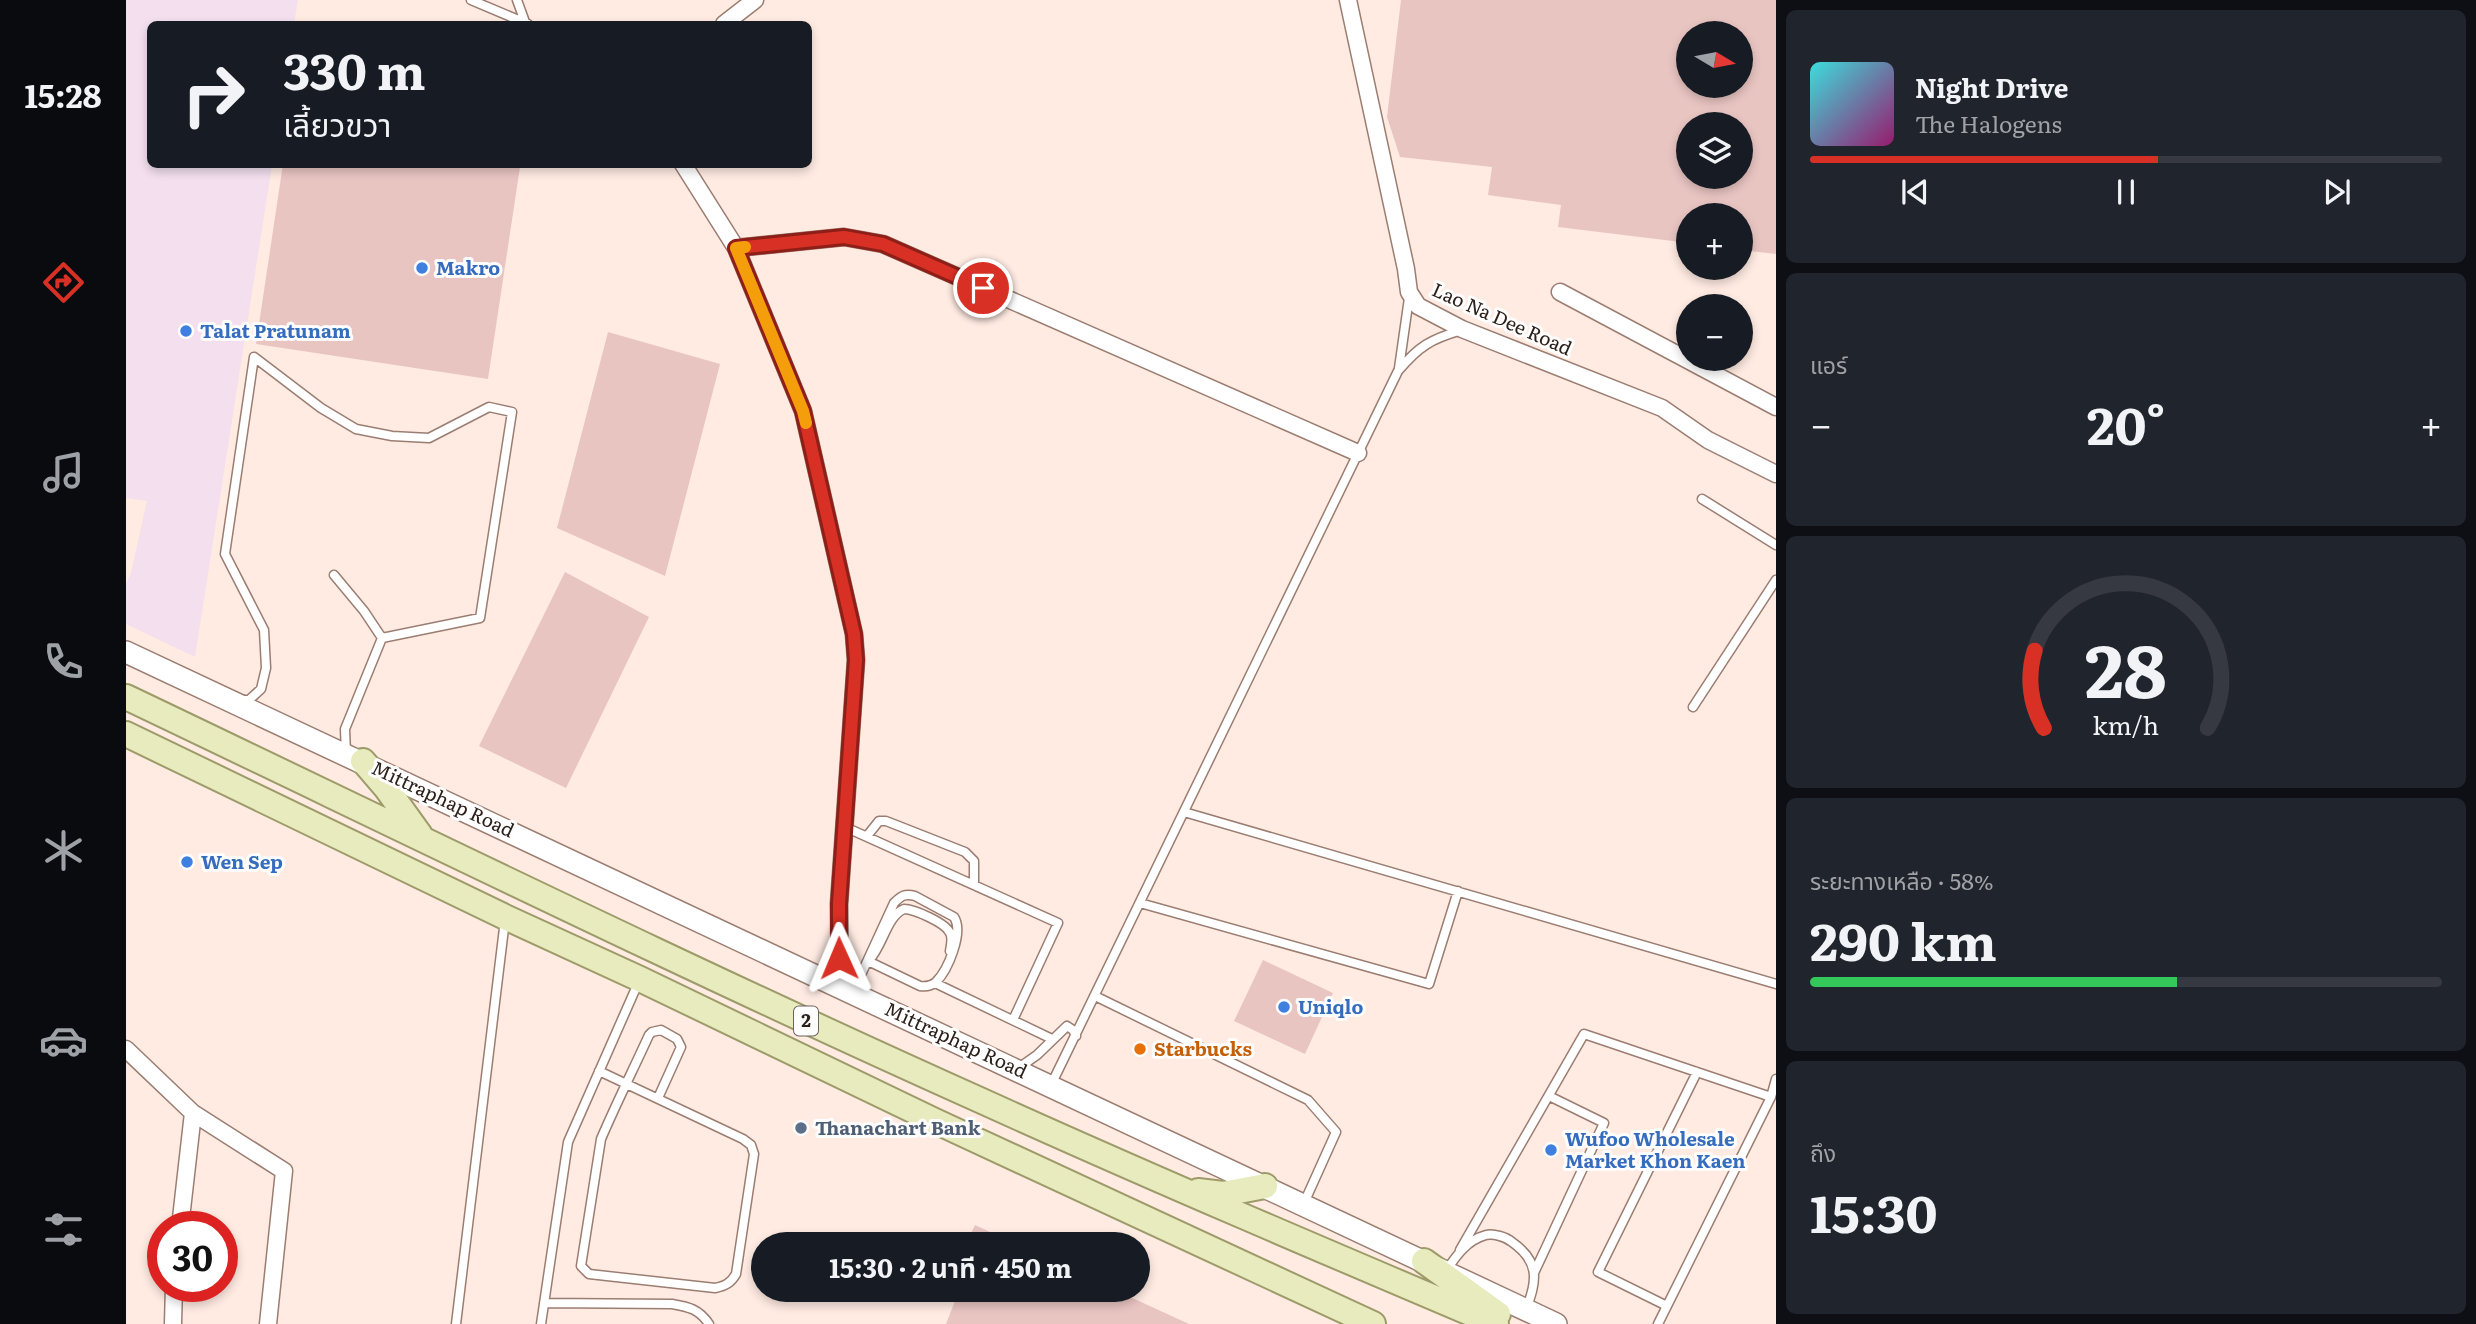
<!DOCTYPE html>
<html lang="th">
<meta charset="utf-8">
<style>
:root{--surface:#171b24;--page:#20242c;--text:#f1f3f6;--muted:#9ea1a6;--line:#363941;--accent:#d93025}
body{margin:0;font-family:Literata,"Noto Sans Thai",serif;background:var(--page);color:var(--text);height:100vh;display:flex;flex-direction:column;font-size:26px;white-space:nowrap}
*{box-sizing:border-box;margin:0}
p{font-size:23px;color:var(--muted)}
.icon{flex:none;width:38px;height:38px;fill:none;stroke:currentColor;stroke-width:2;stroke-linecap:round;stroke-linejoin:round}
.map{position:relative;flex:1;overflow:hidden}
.sheet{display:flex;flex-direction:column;gap:10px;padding:10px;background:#0d0f14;width:700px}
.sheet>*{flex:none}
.guide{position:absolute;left:21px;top:21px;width:665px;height:147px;border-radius:10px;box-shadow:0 4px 10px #0003;background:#171b24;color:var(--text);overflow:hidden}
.needle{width:46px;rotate:100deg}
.fabs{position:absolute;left:1550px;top:21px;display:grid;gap:14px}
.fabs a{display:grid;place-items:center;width:77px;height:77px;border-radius:50%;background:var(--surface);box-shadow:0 4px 10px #0003;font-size:35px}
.speed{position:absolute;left:21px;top:1211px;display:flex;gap:14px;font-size:35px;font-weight:700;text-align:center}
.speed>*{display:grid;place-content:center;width:91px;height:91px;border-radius:50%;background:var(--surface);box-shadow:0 4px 10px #0003;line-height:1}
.speed .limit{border:10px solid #d22;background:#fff;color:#111}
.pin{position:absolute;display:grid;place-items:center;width:60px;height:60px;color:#fff;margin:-30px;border:4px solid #fff;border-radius:50%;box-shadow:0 2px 7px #0007}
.me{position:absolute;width:77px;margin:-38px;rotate:359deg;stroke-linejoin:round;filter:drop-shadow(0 0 5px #0008)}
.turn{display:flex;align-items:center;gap:24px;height:147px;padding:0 21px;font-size:32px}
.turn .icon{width:91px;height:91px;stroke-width:2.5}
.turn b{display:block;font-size:49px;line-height:60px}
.big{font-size:52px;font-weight:700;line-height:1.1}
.sheet .widget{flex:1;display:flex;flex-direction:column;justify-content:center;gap:10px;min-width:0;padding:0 24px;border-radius:10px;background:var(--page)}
.sheet .dial{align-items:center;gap:0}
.dial svg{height:182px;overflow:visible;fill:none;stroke:var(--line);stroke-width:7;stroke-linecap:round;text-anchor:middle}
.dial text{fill:var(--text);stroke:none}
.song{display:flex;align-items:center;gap:21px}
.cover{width:84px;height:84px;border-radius:10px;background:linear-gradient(135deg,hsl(180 70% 55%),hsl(320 70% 35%))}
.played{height:7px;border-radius:4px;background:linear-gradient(90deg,var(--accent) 55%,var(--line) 55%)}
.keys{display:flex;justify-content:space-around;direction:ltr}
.heat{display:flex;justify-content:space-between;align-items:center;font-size:38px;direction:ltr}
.charge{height:10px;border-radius:5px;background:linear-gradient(90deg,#34c759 58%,var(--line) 0)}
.trip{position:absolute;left:625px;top:1232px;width:399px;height:70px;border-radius:35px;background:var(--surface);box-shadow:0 4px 10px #0003;font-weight:700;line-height:70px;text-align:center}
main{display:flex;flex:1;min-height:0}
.tabs{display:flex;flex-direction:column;width:126px;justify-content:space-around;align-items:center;background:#090b0e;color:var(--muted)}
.tabs .icon{width:49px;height:49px}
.tabs .on{color:var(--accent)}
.tabs b{font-size:32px;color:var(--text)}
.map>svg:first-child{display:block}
.commercial{fill:#f3dfee}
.building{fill:#e9c5c2;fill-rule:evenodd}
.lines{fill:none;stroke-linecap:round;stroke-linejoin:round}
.service-casing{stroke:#9b7d71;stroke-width:11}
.minor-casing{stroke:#9b7d71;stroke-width:19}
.secondary-casing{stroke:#9b7d71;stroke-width:24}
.primary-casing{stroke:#9c9b69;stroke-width:28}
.service{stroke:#fff;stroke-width:8}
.minor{stroke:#fff;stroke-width:16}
.secondary{stroke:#fff;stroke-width:21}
.primary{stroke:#e8ebbe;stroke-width:24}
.route-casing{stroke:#8d1f18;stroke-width:18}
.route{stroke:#d93025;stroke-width:12}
.slow{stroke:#f59e0b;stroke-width:12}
.shop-dot{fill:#3f7fe0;stroke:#fdfdfd;stroke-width:2.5}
.food-dot{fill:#e8710a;stroke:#fdfdfd;stroke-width:2.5}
.service-dot{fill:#5c6f8a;stroke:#fdfdfd;stroke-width:2.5}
.labels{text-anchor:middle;stroke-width:6;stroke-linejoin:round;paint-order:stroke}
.shield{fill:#fdfdfd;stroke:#6b625f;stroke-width:2}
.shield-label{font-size:18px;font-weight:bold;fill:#2c201b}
.shop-label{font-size:19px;font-weight:bold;fill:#366cbe;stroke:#fdfdfd;text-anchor:start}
.street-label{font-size:19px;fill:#2c201b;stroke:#fdfdfd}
.food-label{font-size:19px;font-weight:bold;fill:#c56008;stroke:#fdfdfd;text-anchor:start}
.service-label{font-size:19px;font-weight:bold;fill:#4e5e75;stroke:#fdfdfd;text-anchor:start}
</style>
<main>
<nav class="tabs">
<b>15:28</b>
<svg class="icon on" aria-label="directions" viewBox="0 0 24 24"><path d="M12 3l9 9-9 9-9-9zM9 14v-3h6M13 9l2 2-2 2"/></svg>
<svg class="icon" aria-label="music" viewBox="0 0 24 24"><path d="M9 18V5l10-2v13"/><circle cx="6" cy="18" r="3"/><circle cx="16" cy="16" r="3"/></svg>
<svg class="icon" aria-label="phone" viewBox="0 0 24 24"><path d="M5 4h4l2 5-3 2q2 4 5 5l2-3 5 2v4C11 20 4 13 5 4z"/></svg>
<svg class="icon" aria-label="climate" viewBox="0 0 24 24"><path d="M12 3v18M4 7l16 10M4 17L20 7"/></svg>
<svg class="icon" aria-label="car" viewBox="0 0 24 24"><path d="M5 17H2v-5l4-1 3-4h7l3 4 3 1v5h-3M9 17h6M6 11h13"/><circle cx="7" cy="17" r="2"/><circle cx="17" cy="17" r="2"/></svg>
<svg class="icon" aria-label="filters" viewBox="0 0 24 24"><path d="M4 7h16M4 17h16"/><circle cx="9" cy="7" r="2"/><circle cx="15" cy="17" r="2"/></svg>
</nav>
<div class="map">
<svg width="1650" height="1324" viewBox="0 0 1650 1324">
<rect width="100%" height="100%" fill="#ffebe2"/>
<!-- commercial -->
<path class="commercial" d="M0,0H172L168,24H24V164L146,165L69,657L0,624V584L5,573L21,501L0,498Z"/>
<!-- building -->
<path class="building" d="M1275,0H1650V254L1615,250V215H1563V243L1432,227L1435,205L1362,195L1366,167L1274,157L1261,117ZM1563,33H1615V86H1563ZM1563,124H1615V177H1563Z
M157,164H377L394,167L362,379L130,344Z
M482,332L594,364L539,576L431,528Z
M439,572L523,617L440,788L353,746Z
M1137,960L1207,993L1179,1054L1108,1021Z
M849,1225L890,1244H840Z
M820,1290H989L1063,1324H820L829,1301Z"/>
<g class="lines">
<!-- service casing -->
<g class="service-casing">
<path id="service" d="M345,0L402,24
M391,0L399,22
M1273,368L1283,298
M1576,499L1650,545
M208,575L238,611L256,638
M115,700H123L135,689L140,668L138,630L99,554L128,357L195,408L230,429L266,436L303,438L363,407L386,412L354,618L256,638L219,729L220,754
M1567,707L1650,580
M1058,812L1650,984
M719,827L932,923L887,1020
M741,836L753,821H760L839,852L848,861V885
M1014,903L1303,984L1332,891
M744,959C757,945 761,916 778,909C788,909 820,923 824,933C827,938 825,945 824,951
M809,983L926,1039
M727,992L768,903C775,896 779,893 789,896L828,917C838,932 822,970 810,982C805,986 800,987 794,986L742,961
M969,996L1182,1100L1210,1132L1178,1203
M891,1069L911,1055L941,1026L947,1030L950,1036
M473,1071C521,1094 569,1116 617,1139L625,1145L628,1154L610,1274C605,1283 599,1286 589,1288L463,1274L455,1266L475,1139C490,1104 507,1070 523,1035L526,1032L535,1030L551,1039L555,1047L532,1098
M925,1085L1272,371C1293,346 1305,339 1336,330
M1334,1250L1458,1034L1645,1097
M1320,1271C1330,1256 1341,1240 1360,1235C1367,1233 1380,1237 1386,1242C1413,1261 1412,1280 1400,1309
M1408,1273L1478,1123L1423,1096
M418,1303L546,1304C563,1307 573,1309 583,1324
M1541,1306L1472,1272L1571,1072
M330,1324L379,920
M415,1324L442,1142L513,981
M1532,1324L1645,1097L1650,1079"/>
</g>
<!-- minor casing -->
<g class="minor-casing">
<path id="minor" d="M1222,0L1280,269L1283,292L1292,306L1336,329L1536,408L1582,440L1650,474
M598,24L629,0
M557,164L610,248L677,411L728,634L730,660L713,904L714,985
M610,248L718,237L757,244L1232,453
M1434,292L1650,407
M0,1049L67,1113L158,1171L142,1324
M54,1227L67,1113
M47,1324L48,1286"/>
</g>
<!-- secondary casing -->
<g class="secondary-casing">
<path id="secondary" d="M0,652L1430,1324"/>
</g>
<!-- primary casing -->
<g class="primary-casing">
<path id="primary" d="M0,697C285,833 568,972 856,1101C1026,1178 1198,1251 1370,1324
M0,734L379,917L514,979L809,1121L1247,1324
M237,761L261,789L294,835
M1072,1191L1097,1194L1139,1186
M1298,1261L1372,1314"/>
</g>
<!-- service -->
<use href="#service" class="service"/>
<!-- minor -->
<use href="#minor" class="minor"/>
<!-- secondary -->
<use href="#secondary" class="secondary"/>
<!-- primary -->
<use href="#primary" class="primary"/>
</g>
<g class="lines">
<!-- route casing -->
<g class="route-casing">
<path id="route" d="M713,958V904L730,660L728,634L677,411L610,248L718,237L757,244L857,288"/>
</g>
<!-- route -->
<use href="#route" class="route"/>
<!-- slow -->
<path class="slow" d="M619,247L610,248L677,411L680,423"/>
</g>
<!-- markers -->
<g class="shop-dot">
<circle cx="296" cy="268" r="7"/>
<circle cx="60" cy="331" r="7"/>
<circle cx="61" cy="862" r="7"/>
<circle cx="1158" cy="1007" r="7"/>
<circle cx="1425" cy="1150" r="7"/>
</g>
<circle class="food-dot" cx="1014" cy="1049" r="7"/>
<circle class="service-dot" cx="675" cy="1128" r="7"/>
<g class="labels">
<!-- shield labels -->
<rect class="shield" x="668" y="1006.5" width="24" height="29" rx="5"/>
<g class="shield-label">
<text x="680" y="1027">2</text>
</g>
<!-- shop labels -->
<g class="shop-label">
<text x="310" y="275">Makro</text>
<text x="74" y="338">Talat Pratunam</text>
<text x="75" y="869">Wen Sep</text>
<text x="1172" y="1014">Uniqlo</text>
<text x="1439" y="1146">Wufoo Wholesale<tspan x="1439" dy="22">Market Khon Kaen</tspan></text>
</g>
<!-- street labels -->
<g class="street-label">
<text transform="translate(1376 319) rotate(24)" y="7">Lao Na Dee Road</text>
<text transform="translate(317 799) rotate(25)" y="7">Mittraphap Road</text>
<text transform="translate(830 1040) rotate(25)" y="7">Mittraphap Road</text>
</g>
<!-- food labels -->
<g class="food-label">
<text x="1028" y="1056">Starbucks</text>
</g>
<!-- service labels -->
<g class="service-label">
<text x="689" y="1135">Thanachart Bank</text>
</g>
</g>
</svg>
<div class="fabs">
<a><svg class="needle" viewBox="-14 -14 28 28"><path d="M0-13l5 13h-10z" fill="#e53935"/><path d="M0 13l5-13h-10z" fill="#9ea1a6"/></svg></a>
<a><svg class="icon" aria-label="layers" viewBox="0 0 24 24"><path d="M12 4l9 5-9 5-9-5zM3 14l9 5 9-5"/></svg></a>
<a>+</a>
<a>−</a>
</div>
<div class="speed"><div class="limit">30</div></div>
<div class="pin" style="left:857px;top:288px;background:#d93025"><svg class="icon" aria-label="arrive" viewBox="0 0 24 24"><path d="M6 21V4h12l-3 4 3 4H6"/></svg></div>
<svg class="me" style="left:713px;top:958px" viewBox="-20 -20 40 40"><path d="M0-17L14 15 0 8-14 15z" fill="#d93025" stroke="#fff" stroke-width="4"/></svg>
<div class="trip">15:30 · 2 นาที · 450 m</div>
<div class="guide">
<div class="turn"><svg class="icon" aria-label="right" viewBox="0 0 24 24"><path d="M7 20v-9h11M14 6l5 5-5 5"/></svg><div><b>330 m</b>เลี้ยวขวา</div></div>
</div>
</div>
<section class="sheet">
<div class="widget">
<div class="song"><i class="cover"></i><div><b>Night Drive</b><p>The Halogens</p></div></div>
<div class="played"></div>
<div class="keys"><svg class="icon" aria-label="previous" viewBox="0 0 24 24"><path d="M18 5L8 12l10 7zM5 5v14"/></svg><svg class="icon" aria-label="pause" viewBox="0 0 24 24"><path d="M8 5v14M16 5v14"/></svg><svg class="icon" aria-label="next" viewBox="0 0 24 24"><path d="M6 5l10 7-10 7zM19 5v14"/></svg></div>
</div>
<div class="widget"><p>แอร์</p>
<div class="heat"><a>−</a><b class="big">20°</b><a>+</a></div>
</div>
<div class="widget dial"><svg viewBox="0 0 100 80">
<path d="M14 69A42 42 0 1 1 86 69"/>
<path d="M14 69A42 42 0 0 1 10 35" stroke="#d93025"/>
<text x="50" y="56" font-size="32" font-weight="700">28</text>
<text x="50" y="72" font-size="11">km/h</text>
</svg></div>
<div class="widget"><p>ระยะทางเหลือ · 58%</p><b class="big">290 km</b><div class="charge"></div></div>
<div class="widget"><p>ถึง</p><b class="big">15:30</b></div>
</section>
</main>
